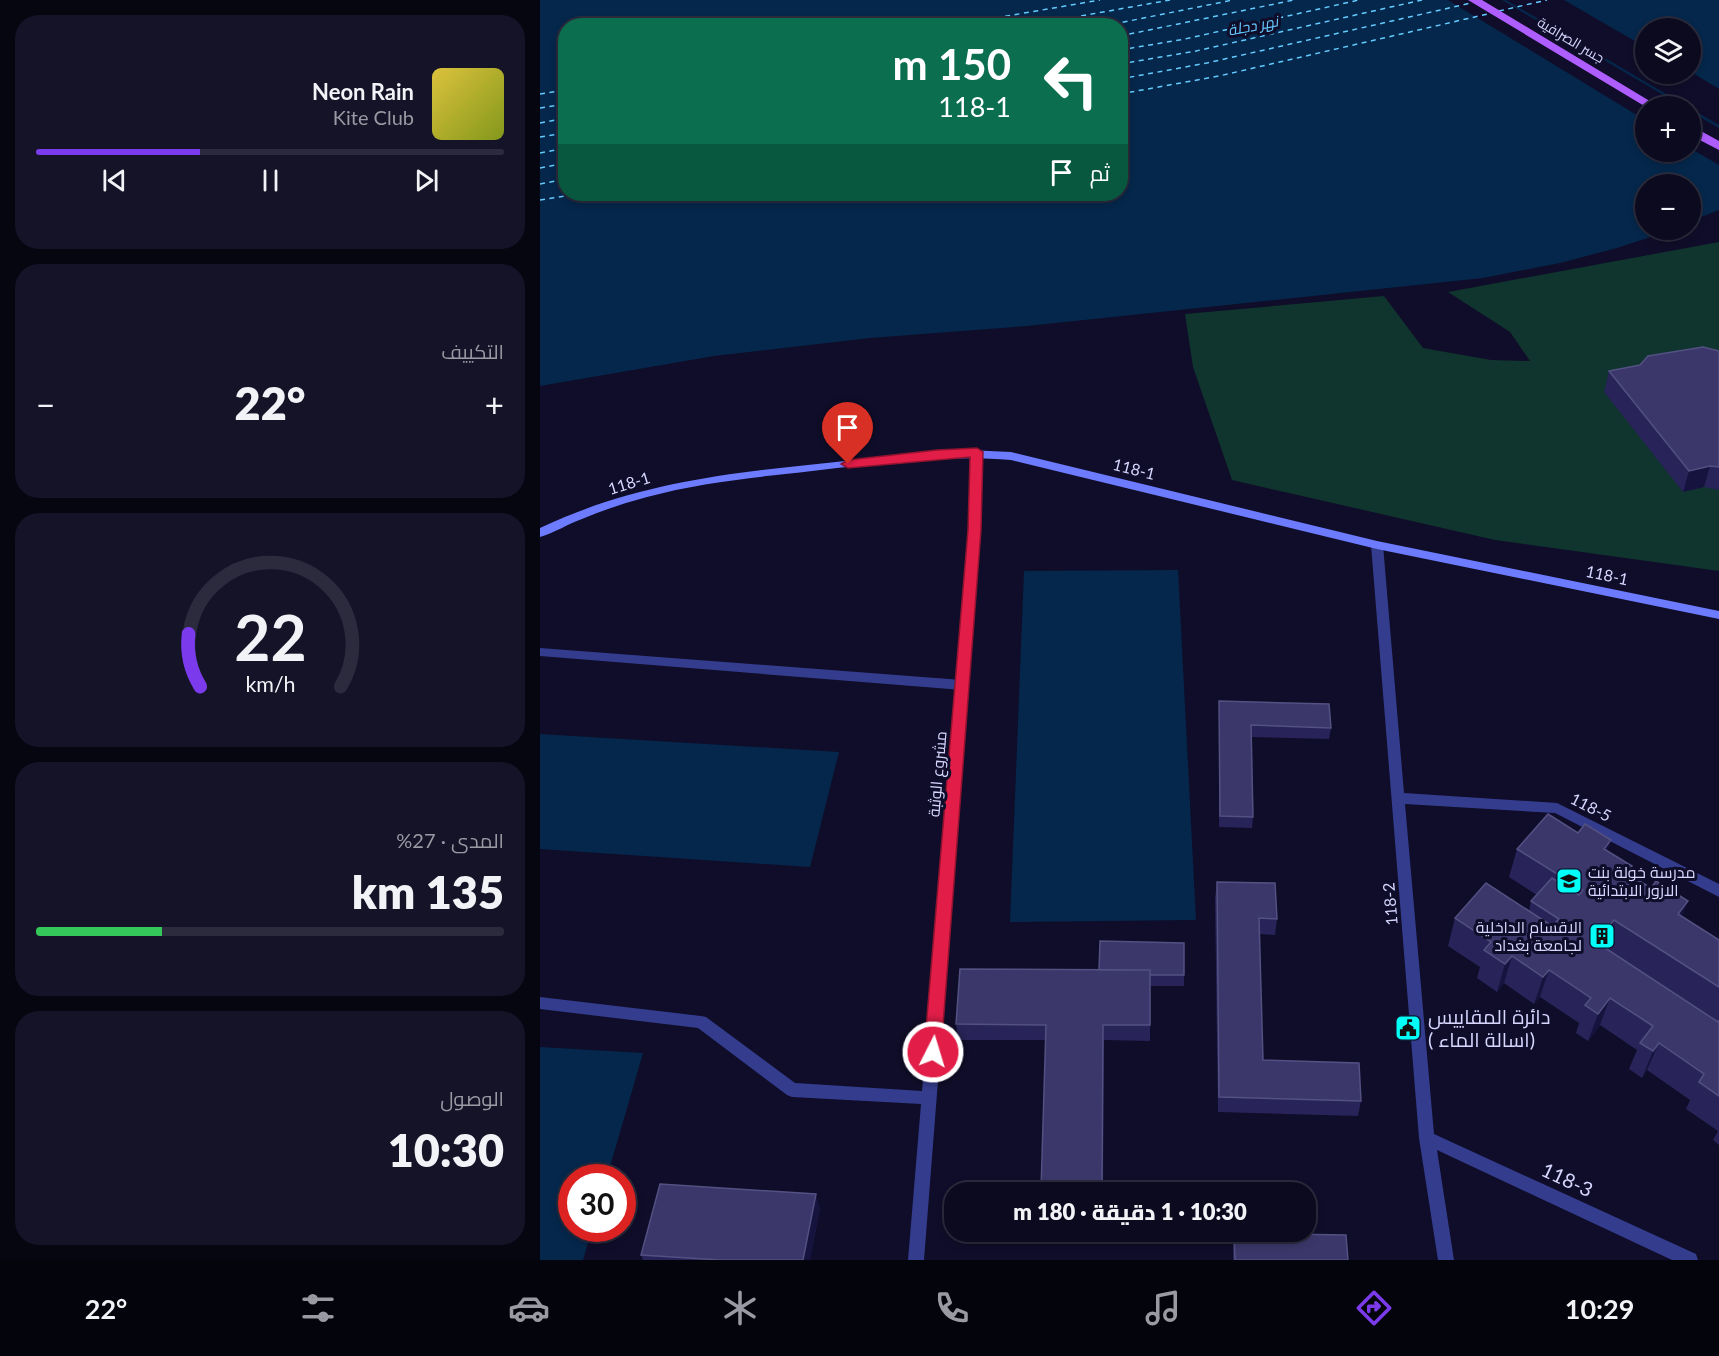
<!DOCTYPE html>
<html lang="ar">
<meta charset="utf-8">
<style>
:root{--surface:#0b0a1f;--page:#141328;--text:#f1f3f6;--muted:#9a9aa4;--line:#2b2b3d;--accent:#7c3aed}
body{margin:0;font-family:Lato,Cairo,sans-serif;background:var(--page);color:var(--text);direction:rtl;height:100vh;display:flex;flex-direction:column;font-size:22px;white-space:nowrap}
*{box-sizing:border-box;margin:0}
p{font-size:20px;color:var(--muted)}
.icon{flex:none;width:33px;height:33px;fill:none;stroke:currentColor;stroke-width:2;stroke-linecap:round;stroke-linejoin:round}
.map{position:relative;flex:1;overflow:hidden;direction:ltr}
.side{display:flex;flex-direction:column;gap:15px;padding:15px;background:#060611;width:540px}
.side>*{flex:none}
.guide{position:absolute;left:18px;top:18px;width:570px;height:183px;border-radius:24px;box-shadow:0 3px 9px #0003,0 0 0 2px var(--line);direction:rtl;background:#0b6e4f;color:#fff;overflow:hidden}
.tools{position:absolute;left:1095px;top:18px;display:grid;gap:12px}
.tools a{display:grid;place-items:center;width:66px;height:66px;border-radius:50%;background:var(--surface);box-shadow:0 3px 9px #0003,0 0 0 2px var(--line);font-size:30px}
.speed{position:absolute;left:18px;top:1164px;display:flex;gap:12px;font-size:30px;font-weight:700;text-align:center}
.speed>*{display:grid;place-content:center;width:78px;height:78px;border-radius:50%;background:var(--surface);box-shadow:0 3px 9px #0003,0 0 0 2px var(--line);line-height:1}
.speed .limit{border:9px solid #d22;background:#fff;color:#111}
.pin{position:absolute;display:grid;place-items:center;width:51px;height:51px;color:#fff;margin:-62px -26px;border-radius:50% 50% 50% 0;rotate:-45deg;box-shadow:0 0 6px #0007}
.pin .icon{rotate:45deg}
.me{position:absolute;width:66px;margin:-33px;rotate:5deg;stroke-linejoin:round;filter:drop-shadow(0 0 4px #0008)}
.turn{display:flex;align-items:center;gap:21px;height:126px;padding:0 18px;font-size:27px}
.turn .icon{width:78px;height:78px;stroke-width:2.5}
.turn b{display:block;font-size:42px;line-height:51px}
.then{display:flex;align-items:center;height:57px;padding:0 18px;background:#0003;gap:12px;font-size:22px}
.big{font-size:45px;font-weight:800;line-height:1.1}
.side .tile{flex:1;display:flex;flex-direction:column;justify-content:center;gap:9px;min-width:0;padding:0 21px;border-radius:24px;background:var(--page)}
.side .dial{align-items:center;gap:0}
.dial svg{height:156px;overflow:visible;fill:none;stroke:var(--line);stroke-width:7;stroke-linecap:round;text-anchor:middle}
.dial text{fill:var(--text);stroke:none}
.song{display:flex;align-items:center;gap:18px}
.cover{width:72px;height:72px;border-radius:9px;background:linear-gradient(135deg,hsl(50 70% 55%),hsl(70 70% 35%))}
.played{height:6px;border-radius:3px;background:linear-gradient(90deg,var(--accent) 35%,var(--line) 35%)}
.keys{display:flex;justify-content:space-around;direction:ltr}
.heat{display:flex;justify-content:space-between;align-items:center;font-size:33px;direction:ltr}
.charge{height:9px;border-radius:4px;background:linear-gradient(90deg,#34c759 27%,var(--line) 0)}
.trip{position:absolute;left:404px;top:1182px;width:372px;height:60px;border-radius:24px;background:var(--surface);box-shadow:0 3px 9px #0003,0 0 0 2px var(--line);font-weight:800;line-height:60px;text-align:center;direction:rtl}
.dock{display:flex;height:96px;justify-content:space-around;align-items:center;background:#04040c;color:var(--muted)}
.dock .icon{width:42px;height:42px}
.dock .active{color:var(--accent)}
.dock b{font-size:27px;color:var(--text)}
main{display:flex;flex:1;min-height:0}
.map>svg:first-child{display:block}
.green{fill:#10342e}
.water{fill:#05274b;fill-rule:evenodd}
.pier{fill:#0f0d29}
.lines{fill:none;stroke-linecap:round;stroke-linejoin:round}
.ferry{stroke:#64cbff;stroke-width:1.5;stroke-dasharray:5 4.5;stroke-linecap:butt}
.lane{fill:#343c8d;fill-rule:evenodd}
.street{fill:#343c8d;fill-rule:evenodd}
.secondary{fill:#6d7cff;fill-rule:evenodd}
.primary{fill:#ae5dff;fill-rule:evenodd}
.wall{fill:#282459}
.shaded-wall{fill:#16133e}
.building{fill:#3b376a;stroke:#535082;stroke-width:1.5}
.route{fill:#e11d48;stroke:#92132f;stroke-width:1.5}
.labels{text-anchor:middle;stroke-width:6;stroke-linejoin:round;paint-order:stroke}
.far-street-label{font-size:14px;fill:#d6d6ff;stroke:#0f0d29}
.far-water-label{font-size:15px;font-style:italic;fill:#64cbff;stroke:#0f0d29}
.street-label{font-size:16px;fill:#d6d6ff;stroke:#0f0d29}
.poi-label{font-size:16px;fill:#d6d6ff;stroke:#0f0d29;text-anchor:start}
.near-poi-label{font-size:20px;fill:#d6d6ff;stroke:#0f0d29;text-anchor:start}
.near-street-label{font-size:20px;fill:#d6d6ff;stroke:#0f0d29}
</style>
<main>
<div class="map">
<svg width="1179" height="1260" viewBox="0 0 1179 1260">
<rect width="100%" height="100%" fill="#0f0d29"/>
<!-- green -->
<path class="green" d="M1179,242V571L955,540L692,480L653,367L645,314L844,296L883,348L951,360L990,361L970,332L908,292Z"/>
<!-- water -->
<path class="water" d="M0,0H1179V210L1151,221L1150,184H1106V230H1132L1077,248L1020,263L943,278L487,326L330,338L174,356L0,386ZM26,26H580V194H26ZM1106,28H1150V74H1106ZM1106,106H1150V152H1106Z
M638,570L656,920L470,922L484,571Z
M0,734L299,752L270,867L0,849Z
M0,1047L103,1053L67,1177L32,1178V1228L52,1229L43,1260H0Z"/>
<!-- pier -->
<path class="pier" d="M908,0H962L1142,106H1106L1105,120Z
M966,0H1024L1105,47L1106,74L1151,72L1179,89V125Z
M1151,112L1179,128V165L1150,148Z"/>
<g class="lines">
<!-- ferry -->
<path class="ferry" d="M959,11L1007,0
M409,26L560,0
M485,26L630,0
M564,26L693,0
M580,36L754,0
M580,50L645,39L819,0
M580,64L656,51L882,0
M580,79L667,63L931,3
M0,94L26,90
M580,94L679,76L952,13
M0,108L26,104
M0,123L26,118
M0,137L26,133
M0,153L26,148
M0,168L26,163
M0,184L26,179
M0,200L38,194"/>
<!-- lane -->
<path class="lane" d="M0,648L422,680L426,682L428,685L426,688L422,690L0,656Z"/>
<!-- street -->
<path class="street" d="M437,449L442,452L441,530L384,1260H368L381,1104L252,1097L247,1095L158,1028L0,1009V997L161,1016L166,1017L255,1083L382,1091L429,530L432,452Z
M837,541L843,545L864,793L1017,803L1179,884V897L1015,813L865,804L894,1134L1156,1254L1158,1260H1132L897,1150L914,1260H898L879,1138L831,545Z"/>
<!-- secondary -->
<path class="secondary" d="M427,450L471,452L837,541L1179,611V619L837,549L471,460C412,455 356,462 297,468C234,476 169,480 107,497C85,503 63,510 42,519C28,524 14,533 0,537V528C98,482 190,473 296,462C340,457 383,451 427,450Z"/>
<!-- primary -->
<path class="primary" d="M928,0H942L1118,106L1106,107Z
M1150,125L1179,141V150L1150,135Z"/>
</g>
<!-- wall -->
<path class="wall" d="M1179,351V490L1164,487L1143,492L1064,392L1069,371Z
M679,701L791,728L789,739L712,737L713,817L712,828L679,827Z
M1038,833L1071,840L1067,851L1092,866L1089,875L1142,917L1179,940V1145L1173,1140L1178,1131L1146,1109L1150,1100L1107,1070L1102,1078L1089,1069L1097,1050L1060,1025L1048,1041L1036,1033L1039,1023L1000,997L994,1004L964,983L957,992L937,978L940,967L908,946L915,918L989,911L991,901L997,895L969,877L977,849Z
M677,882L737,919L735,935L719,934L723,1060L821,1101L818,1116L678,1112L675,898Z
M420,969L644,975V986H610V1041L564,1040L563,1192H501L506,1040H418L416,1024Z
M280,1208L270,1260H103L101,1255Z
M694,1233L808,1260H693V1247Z"/>
<!-- shaded-wall -->
<path class="shaded-wall" d="M1170,466L1164,487L1143,492L1149,471Z
M1071,840L1061,869L1064,849Z
M1148,901L1137,929L1138,914Z
M1074,920L1064,948L1056,942Z
M972,956L964,983L957,992L965,964Z
M1009,970L1000,997L994,1004L1003,977Z
M1070,998L1060,1025L1048,1041L1058,1014Z
M1119,1043L1107,1070L1102,1078L1113,1051Z
M276,1194L280,1208L270,1260H263Z"/>
<!-- building -->
<path class="building" d="M1163,347L1179,351V467L1170,466L1149,471L1069,371L1100,365L1108,356Z
M679,701L789,704L791,728L711,725L713,817L680,816Z
M1008,814L1038,833L1045,824L1071,840L1064,849L1092,866L1086,873L1111,888L1116,881L1148,901L1138,914L1179,940V987L1074,920L1056,942L1178,1022L1179,1020V1096L1159,1082L1164,1074L1119,1043L1113,1051L1100,1043L1113,1026L1070,998L1058,1014L1045,1005L1051,998L1009,970L1003,977L972,956L965,964L944,950L951,942L915,918L946,883L1012,926L1019,919L991,901L1012,878L1039,895L1043,890L977,849Z
M677,882L735,883L737,919L719,918L723,1060L819,1063L821,1101L679,1097Z
M560,941L644,943V975H610V970H559Z
M420,969L610,970V1025H563L562,1191L501,1190L506,1025L416,1024Z
M120,1184L276,1194L263,1260H180L101,1255Z
M694,1233L806,1235L808,1260H695Z"/>
<!-- route -->
<path class="route" d="M437,448L443,452L441,530L401,1052L399,1058L393,1060L387,1058L384,1052L428,530L430,457L308,468L301,464L308,460L397,450Z"/>
<!-- icons -->
<defs>
<g id="school-square" transform="scale(1.35)"><rect x="-9" y="-9" width="18" height="18" rx="4" fill="#02fff8" stroke="#0f0d29"/><path d="M0-5L7-2L0 1L-7-2ZM-4 1L0 2.5L4 1V4Q0 6-4 4Z" fill="#111"/></g>
<g id="building-square" transform="scale(1.35)"><rect x="-9" y="-9" width="18" height="18" rx="4" fill="#02fff8" stroke="#0f0d29"/><path d="M-4-6H4V6H1V3H-1V6H-4ZM-2.5-4.3h1.7v1.8h-1.7ZM.8-4.3h1.7v1.8H.8ZM-2.5-1h1.7V.8h-1.7ZM.8-1h1.7V.8H.8Z" fill="#111"/></g>
<g id="civic-square" transform="scale(1.35)"><rect x="-9" y="-9" width="18" height="18" rx="4" fill="#02fff8" stroke="#0f0d29"/><path d="M-.6-6.5H3V-4.5H.6V-3L4-1V1h2V6H-6V1h2V-1L-.6-3ZM-1.2 2.5V6h2.4V2.5Z" fill="#111"/></g>
</defs>
<g fill-rule="evenodd">
<use href="#school-square" x="1029" y="881"/>
<use href="#building-square" x="1062" y="936"/>
<use href="#civic-square" x="868" y="1028"/>
</g>
<g class="labels">
<!-- far-street labels -->
<g class="far-street-label">
<text transform="translate(1031 40) rotate(31)" y="5">جسر الصرافية</text>
</g>
<!-- far-water labels -->
<g class="far-water-label">
<text transform="translate(713 26) rotate(-11)" y="5">نهر دجلة</text>
</g>
<!-- street labels -->
<g class="street-label">
<text transform="translate(594 469) rotate(14)" y="6">118-1</text>
<text transform="translate(89 483) rotate(-17)" y="6">118-1</text>
<text transform="translate(1067 575) rotate(12)" y="6">118-1</text>
<text transform="translate(397 774) rotate(-85)" y="6">مشروع الوثبة</text>
<text transform="translate(1051 807) rotate(27)" y="6">118-5</text>
<text transform="translate(850 904) rotate(-95)" y="6">118-2</text>
</g>
<!-- poi labels -->
<g class="poi-label">
<text x="1048" y="878">مدرسة خولة بنت<tspan x="1048" dy="18">الازور الابتدائية</tspan></text>
<text x="1042" y="933" text-anchor="end">الاقسام الداخلية<tspan x="1042" dy="18">لجامعة بغداد</tspan></text>
</g>
<!-- near-poi labels -->
<g class="near-poi-label">
<text x="888" y="1024">دائرة المقاييس<tspan x="888" dy="23">( اسالة الماء)</tspan></text>
</g>
<!-- near-street labels -->
<g class="near-street-label">
<text transform="translate(1027 1180) rotate(25)" y="7">118-3</text>
</g>
</g>
</svg>
<div class="tools">
<a><svg class="icon" aria-label="layers" viewBox="0 0 24 24"><path d="M12 4l9 5-9 5-9-5zM3 14l9 5 9-5"/></svg></a>
<a>+</a>
<a>−</a>
</div>
<div class="speed"><div class="limit">30</div></div>
<div class="pin" style="left:308px;top:464px;background:#d93025"><svg class="icon" aria-label="arrive" viewBox="0 0 24 24"><path d="M6 21V4h12l-3 4 3 4H6"/></svg></div>
<svg class="me" style="left:393px;top:1052px" viewBox="-20 -20 40 40"><circle r="17" fill="#e11d48" stroke="#fff" stroke-width="3"/><path d="M0-11L8 9 0 5-8 9z" fill="#fff"/></svg>
<div class="trip">10:30 · 1 دقيقة · 180 m</div>
<div class="guide">
<div class="turn"><svg class="icon" aria-label="left" viewBox="0 0 24 24"><path d="M17 20v-9H6M10 6l-5 5 5 5"/></svg><div><b>150 m</b>118-1</div></div>
<div class="then">ثم<svg class="icon" aria-label="arrive" viewBox="0 0 24 24"><path d="M6 21V4h12l-3 4 3 4H6"/></svg></div>
</div>
</div>
<section class="side">
<div class="tile">
<div class="song"><i class="cover"></i><div><b>Neon Rain</b><p>Kite Club</p></div></div>
<div class="played"></div>
<div class="keys"><svg class="icon" aria-label="previous" viewBox="0 0 24 24"><path d="M18 5L8 12l10 7zM5 5v14"/></svg><svg class="icon" aria-label="pause" viewBox="0 0 24 24"><path d="M8 5v14M16 5v14"/></svg><svg class="icon" aria-label="next" viewBox="0 0 24 24"><path d="M6 5l10 7-10 7zM19 5v14"/></svg></div>
</div>
<div class="tile"><p>التكييف</p>
<div class="heat"><a>−</a><b class="big">22°</b><a>+</a></div>
</div>
<div class="tile dial"><svg viewBox="0 0 100 80">
<path d="M14 69A42 42 0 1 1 86 69"/>
<path d="M14 69A42 42 0 0 1 8 42" stroke="#7c3aed"/>
<text x="50" y="56" font-size="32" font-weight="700">22</text>
<text x="50" y="72" font-size="11">km/h</text>
</svg></div>
<div class="tile"><p>المدى · 27%</p><b class="big">135 km</b><div class="charge"></div></div>
<div class="tile"><p>الوصول</p><b class="big">10:30</b></div>
</section>
</main>
<nav class="dock">
<b>10:29</b>
<svg class="icon active" aria-label="directions" viewBox="0 0 24 24"><path d="M12 3l9 9-9 9-9-9zM9 14v-3h6M13 9l2 2-2 2"/></svg>
<svg class="icon" aria-label="music" viewBox="0 0 24 24"><path d="M9 18V5l10-2v13"/><circle cx="6" cy="18" r="3"/><circle cx="16" cy="16" r="3"/></svg>
<svg class="icon" aria-label="phone" viewBox="0 0 24 24"><path d="M5 4h4l2 5-3 2q2 4 5 5l2-3 5 2v4C11 20 4 13 5 4z"/></svg>
<svg class="icon" aria-label="climate" viewBox="0 0 24 24"><path d="M12 3v18M4 7l16 10M4 17L20 7"/></svg>
<svg class="icon" aria-label="car" viewBox="0 0 24 24"><path d="M5 17H2v-5l4-1 3-4h7l3 4 3 1v5h-3M9 17h6M6 11h13"/><circle cx="7" cy="17" r="2"/><circle cx="17" cy="17" r="2"/></svg>
<svg class="icon" aria-label="filters" viewBox="0 0 24 24"><path d="M4 7h16M4 17h16"/><circle cx="9" cy="7" r="2"/><circle cx="15" cy="17" r="2"/></svg>
<b>22°</b>
</nav>
